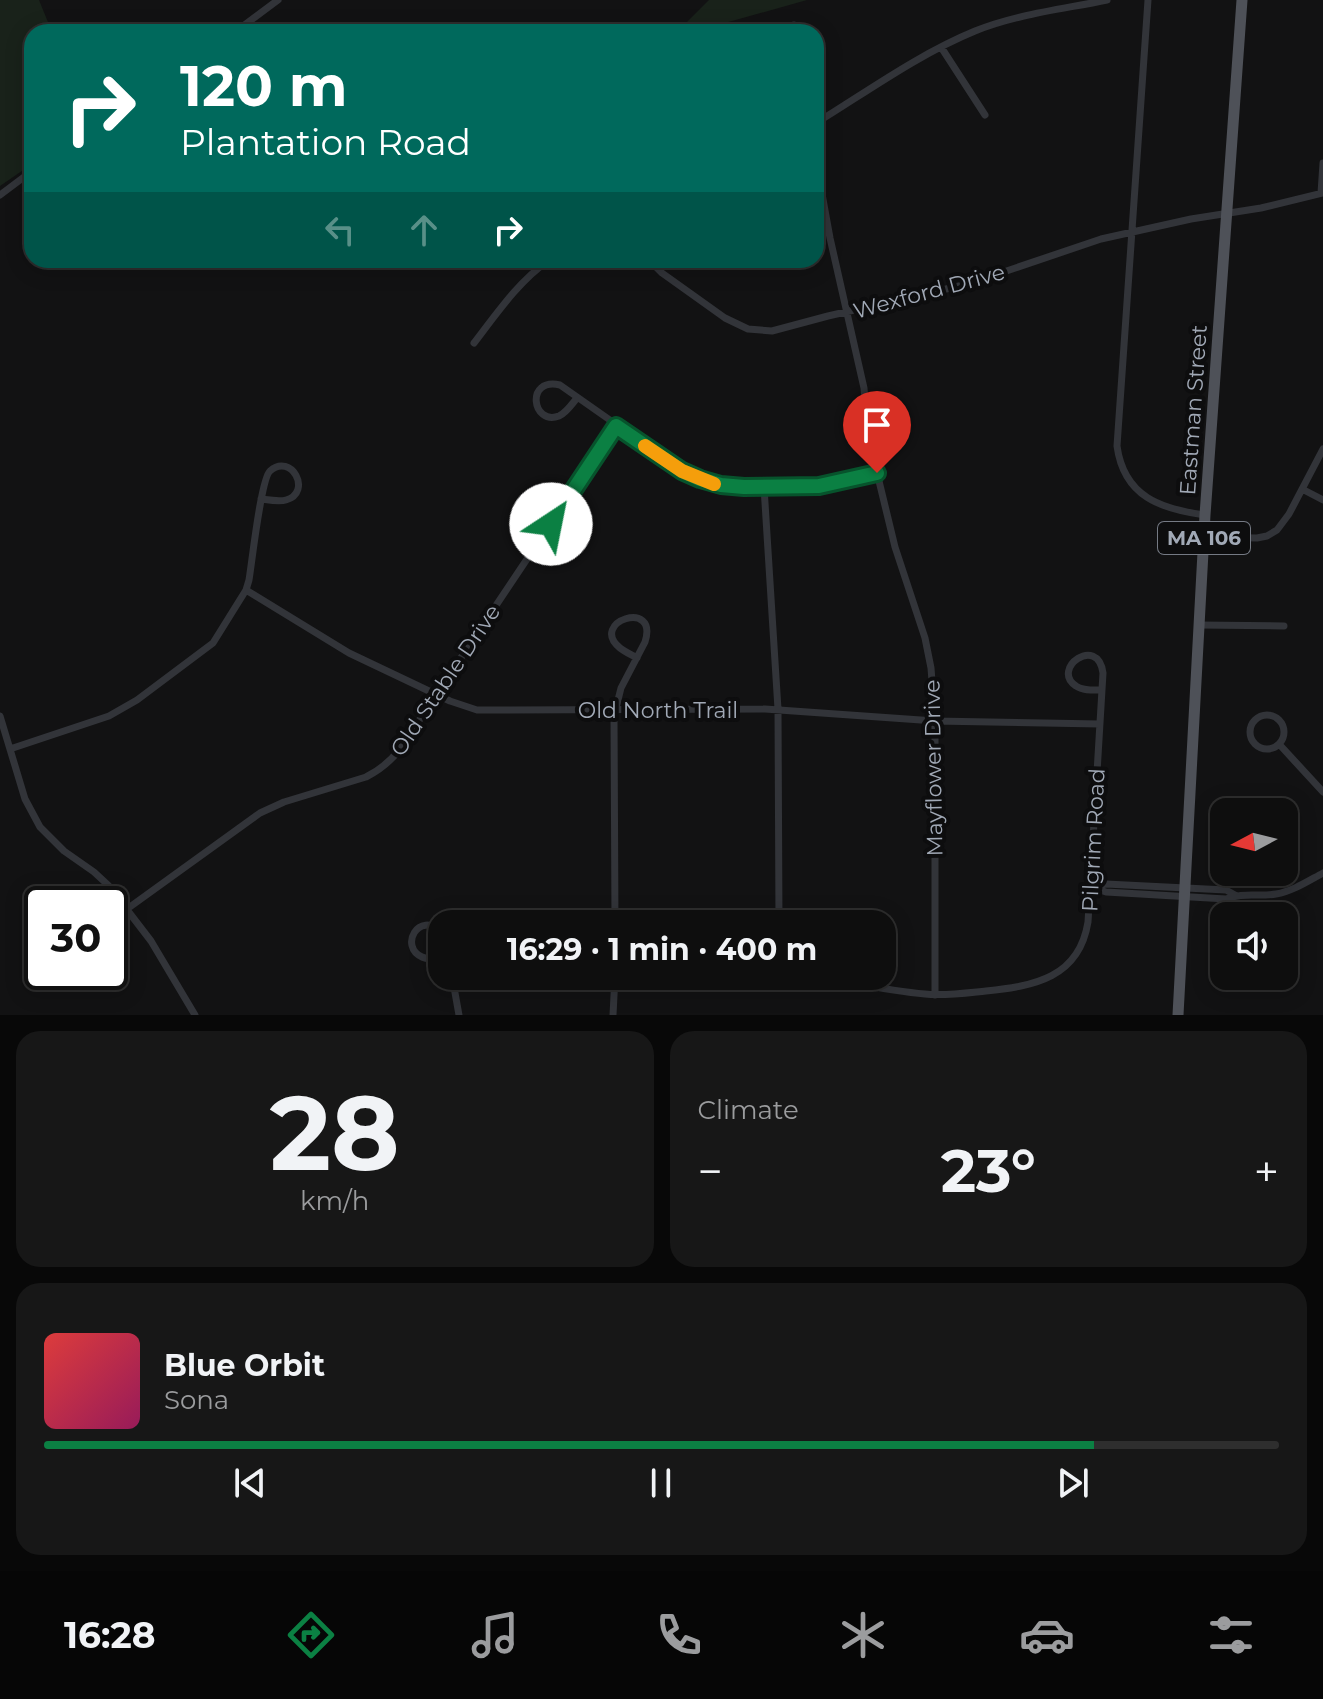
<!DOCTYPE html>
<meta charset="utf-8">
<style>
:root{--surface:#0e0e0e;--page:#171717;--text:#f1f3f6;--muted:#9b9c9e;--line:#2e2e2e;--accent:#0b8043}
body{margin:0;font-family:Montserrat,sans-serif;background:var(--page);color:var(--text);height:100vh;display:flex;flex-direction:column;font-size:30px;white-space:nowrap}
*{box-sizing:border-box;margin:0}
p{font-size:26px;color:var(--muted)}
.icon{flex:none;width:44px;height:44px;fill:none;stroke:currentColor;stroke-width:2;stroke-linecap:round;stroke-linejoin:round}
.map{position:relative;height:1015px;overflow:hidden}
.side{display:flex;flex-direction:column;gap:16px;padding:16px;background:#080808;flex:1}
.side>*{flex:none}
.top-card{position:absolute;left:24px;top:24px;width:800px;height:244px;border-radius:24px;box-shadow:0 4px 20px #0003,0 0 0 2px var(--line);background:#00695c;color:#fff;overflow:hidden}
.needle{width:52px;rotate:263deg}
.buttons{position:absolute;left:1210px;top:798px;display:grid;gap:16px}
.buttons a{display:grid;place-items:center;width:88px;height:88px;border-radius:16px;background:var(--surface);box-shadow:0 4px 20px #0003,0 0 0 2px var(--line);font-size:40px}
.speed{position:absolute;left:24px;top:886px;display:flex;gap:16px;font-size:40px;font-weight:700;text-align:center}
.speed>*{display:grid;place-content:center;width:104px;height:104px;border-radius:50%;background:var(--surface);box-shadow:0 4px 20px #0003,0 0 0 2px var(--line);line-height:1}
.speed .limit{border:4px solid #111;border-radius:12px;background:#fff;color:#111}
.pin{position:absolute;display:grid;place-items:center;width:68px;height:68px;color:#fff;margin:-82px -34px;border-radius:50% 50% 50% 0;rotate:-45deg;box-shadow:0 0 8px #0007}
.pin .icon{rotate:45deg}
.me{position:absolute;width:88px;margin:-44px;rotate:34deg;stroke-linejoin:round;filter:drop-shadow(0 0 6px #0008)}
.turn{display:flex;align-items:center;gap:28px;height:168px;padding:0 24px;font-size:36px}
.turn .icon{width:104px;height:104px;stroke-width:2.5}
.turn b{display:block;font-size:56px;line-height:68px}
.lanes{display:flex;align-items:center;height:76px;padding:0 24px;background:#0003;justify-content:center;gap:40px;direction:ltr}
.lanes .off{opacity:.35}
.big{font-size:60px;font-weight:700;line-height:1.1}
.side .tile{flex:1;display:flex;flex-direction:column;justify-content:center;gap:12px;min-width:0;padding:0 28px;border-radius:24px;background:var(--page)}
.side .dial{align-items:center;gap:0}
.dial b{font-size:104px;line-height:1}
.song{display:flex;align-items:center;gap:24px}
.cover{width:96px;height:96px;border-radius:12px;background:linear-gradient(135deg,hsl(0 70% 55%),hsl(330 70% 35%))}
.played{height:8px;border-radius:4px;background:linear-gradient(90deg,var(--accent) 85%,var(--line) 85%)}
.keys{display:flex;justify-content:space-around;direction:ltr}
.heat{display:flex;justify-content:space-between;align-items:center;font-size:44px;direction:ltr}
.side .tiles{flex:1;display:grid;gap:16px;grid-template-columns:1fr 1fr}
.tile:last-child{grid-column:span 2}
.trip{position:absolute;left:428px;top:910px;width:468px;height:80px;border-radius:24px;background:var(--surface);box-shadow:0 4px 20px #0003,0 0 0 2px var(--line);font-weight:700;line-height:80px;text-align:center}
.tab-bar{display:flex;height:128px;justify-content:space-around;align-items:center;background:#060606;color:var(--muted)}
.tab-bar .icon{width:56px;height:56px}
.tab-bar .on{color:var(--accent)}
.tab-bar b{font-size:36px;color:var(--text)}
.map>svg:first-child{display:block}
.green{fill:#19221a}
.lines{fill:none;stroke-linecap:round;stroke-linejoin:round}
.minor{stroke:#323439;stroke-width:7}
.primary{stroke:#4e5158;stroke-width:11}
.route-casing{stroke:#07532c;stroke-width:20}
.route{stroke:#0b8043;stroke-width:14}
.slow{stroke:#f59e0b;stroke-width:14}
.labels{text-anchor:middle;stroke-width:8;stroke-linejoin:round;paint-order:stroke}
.shield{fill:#0d0d0e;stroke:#757a84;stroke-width:2}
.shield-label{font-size:20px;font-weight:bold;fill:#a1a9b6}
.street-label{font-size:22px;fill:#a1a9b6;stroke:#0d0d0e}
</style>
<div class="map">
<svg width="1323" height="1015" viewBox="0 0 1323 1015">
<rect width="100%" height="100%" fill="#121213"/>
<!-- green -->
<path class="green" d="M0,0H39L52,32H32V95L25,99L32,128V164L0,186Z
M709,0H807L693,32H677Z"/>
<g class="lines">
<!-- minor -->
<path class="minor" d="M1148,0L1117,446C1124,497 1161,509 1205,515
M794,25L795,32
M235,32L278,0
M941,47L985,115
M816,123C868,91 919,54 975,31C1017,14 1064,9 1107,0
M816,161L830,238L864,388L867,426L871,448L895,547L925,638L931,668L935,721V995
M1321,193L1323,163
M0,195L32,171
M649,260L662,273L725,318L748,329L772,331L828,316L968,284L1101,239L1191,219L1261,208L1323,193
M474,343C497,313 518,282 549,260
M577,398C572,404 566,413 559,416C532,426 525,377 560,385L674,465L691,475L710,483L732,487L819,486L877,473
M764,487L778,709L779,924
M1302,489L1323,500
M1204,537L1257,538L1267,536L1277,530L1289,514L1323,449
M246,590L349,653L450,701L477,710L765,709L935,721L1100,724
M1199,625L1284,626
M1250 732a17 17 0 1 1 34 0a17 17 0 1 1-34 0Z
M0,716L25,799L40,827L64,851L94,872L108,885L151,941L195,1015
M1279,744L1323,792
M10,749L109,716L137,700L213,643L246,590L249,580C252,562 261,479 270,471C291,452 313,492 286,500C279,502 269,500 261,499
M1091,887L1106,892L1226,899C1242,892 1259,897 1276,894C1293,891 1308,881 1323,873
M1093,887L1106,884L1226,890L1235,895
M127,909L260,813L284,802L366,777C380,770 390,762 400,749L616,426
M615,924L614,716L621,688L645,642C659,598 588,622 620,648C625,652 632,655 637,658
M442,932C418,910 399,947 422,957C428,960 435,958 442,958
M452,976L459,1015
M815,976C851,982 888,991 925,994C945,996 966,993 986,991C1034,986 1079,978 1088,922L1103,673C1098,634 1050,669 1076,686C1083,691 1094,690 1102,690
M615,984L714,976
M613,1015L615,976"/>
<!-- primary -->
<path class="primary" d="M1178,1015L1205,515L1242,0"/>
</g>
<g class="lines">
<!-- route casing -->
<g class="route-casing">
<path id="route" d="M551,524L616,426L682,471L700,479L721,485L744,487L819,486L877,473"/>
</g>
<!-- route -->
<use href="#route" class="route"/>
<!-- slow -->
<path class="slow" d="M645,446L682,471L714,484"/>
</g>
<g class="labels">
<!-- shield labels -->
<rect class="shield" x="1158" y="522" width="92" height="32" rx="6"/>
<g class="shield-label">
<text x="1204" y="545">MA 106</text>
</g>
<!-- street labels -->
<g class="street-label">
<text transform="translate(929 291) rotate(-15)" y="8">Wexford Drive</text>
<text transform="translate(1193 410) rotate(-86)" y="8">Eastman Street</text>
<text transform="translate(445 680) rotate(-56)" y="8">Old Stable Drive</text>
<text x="658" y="718">Old North Trail</text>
<text transform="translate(933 768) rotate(-91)" y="8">Mayflower Drive</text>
<text transform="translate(1093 840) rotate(-87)" y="8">Pilgrim Road</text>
</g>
</g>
</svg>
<div class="buttons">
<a><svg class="needle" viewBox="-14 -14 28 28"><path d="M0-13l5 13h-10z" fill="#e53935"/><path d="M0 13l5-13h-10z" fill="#9b9c9e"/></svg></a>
<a><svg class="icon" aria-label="sound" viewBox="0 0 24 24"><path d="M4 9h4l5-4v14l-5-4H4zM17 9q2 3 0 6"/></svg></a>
</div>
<div class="speed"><div class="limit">30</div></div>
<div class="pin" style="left:877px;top:473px;background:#d93025"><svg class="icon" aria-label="arrive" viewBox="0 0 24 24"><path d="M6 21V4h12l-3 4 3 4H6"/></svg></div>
<svg class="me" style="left:551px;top:524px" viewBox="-20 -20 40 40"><circle r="19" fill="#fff"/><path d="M0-13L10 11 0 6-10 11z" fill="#0b8043"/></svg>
<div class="trip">16:29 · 1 min · 400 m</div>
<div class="top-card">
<div class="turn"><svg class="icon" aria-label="right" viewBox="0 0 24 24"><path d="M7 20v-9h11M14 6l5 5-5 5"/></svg><div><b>120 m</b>Plantation Road</div></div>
<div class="lanes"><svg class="icon off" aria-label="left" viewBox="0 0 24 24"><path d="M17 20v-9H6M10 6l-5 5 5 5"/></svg><svg class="icon off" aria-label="ahead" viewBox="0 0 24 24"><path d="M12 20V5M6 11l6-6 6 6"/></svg><svg class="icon" aria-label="right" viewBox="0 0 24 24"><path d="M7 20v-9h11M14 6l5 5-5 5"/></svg></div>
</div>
</div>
<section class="side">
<div class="tiles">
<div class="tile dial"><b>28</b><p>km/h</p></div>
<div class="tile"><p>Climate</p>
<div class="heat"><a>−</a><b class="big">23°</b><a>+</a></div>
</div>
<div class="tile">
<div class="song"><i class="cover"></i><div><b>Blue Orbit</b><p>Sona</p></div></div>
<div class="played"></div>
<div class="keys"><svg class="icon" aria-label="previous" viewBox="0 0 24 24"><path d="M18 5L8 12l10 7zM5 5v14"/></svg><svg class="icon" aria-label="pause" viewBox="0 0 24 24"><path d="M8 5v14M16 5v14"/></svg><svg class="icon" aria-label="next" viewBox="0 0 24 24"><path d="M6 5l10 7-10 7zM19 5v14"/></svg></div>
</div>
</div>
</section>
<nav class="tab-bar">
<b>16:28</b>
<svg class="icon on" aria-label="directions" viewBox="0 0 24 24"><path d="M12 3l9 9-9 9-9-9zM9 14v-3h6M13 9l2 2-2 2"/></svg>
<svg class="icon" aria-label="music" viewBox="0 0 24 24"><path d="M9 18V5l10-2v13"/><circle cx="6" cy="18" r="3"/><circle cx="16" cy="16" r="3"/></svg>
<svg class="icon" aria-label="phone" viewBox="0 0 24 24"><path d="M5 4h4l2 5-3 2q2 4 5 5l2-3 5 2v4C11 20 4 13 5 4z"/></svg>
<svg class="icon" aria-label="climate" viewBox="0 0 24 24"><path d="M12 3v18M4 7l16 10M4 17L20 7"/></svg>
<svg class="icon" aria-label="car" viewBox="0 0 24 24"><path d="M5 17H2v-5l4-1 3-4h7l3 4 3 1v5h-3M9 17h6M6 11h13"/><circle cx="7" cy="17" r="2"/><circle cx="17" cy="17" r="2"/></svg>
<svg class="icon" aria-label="filters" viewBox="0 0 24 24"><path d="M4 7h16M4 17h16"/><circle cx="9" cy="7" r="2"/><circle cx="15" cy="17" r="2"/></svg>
</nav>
